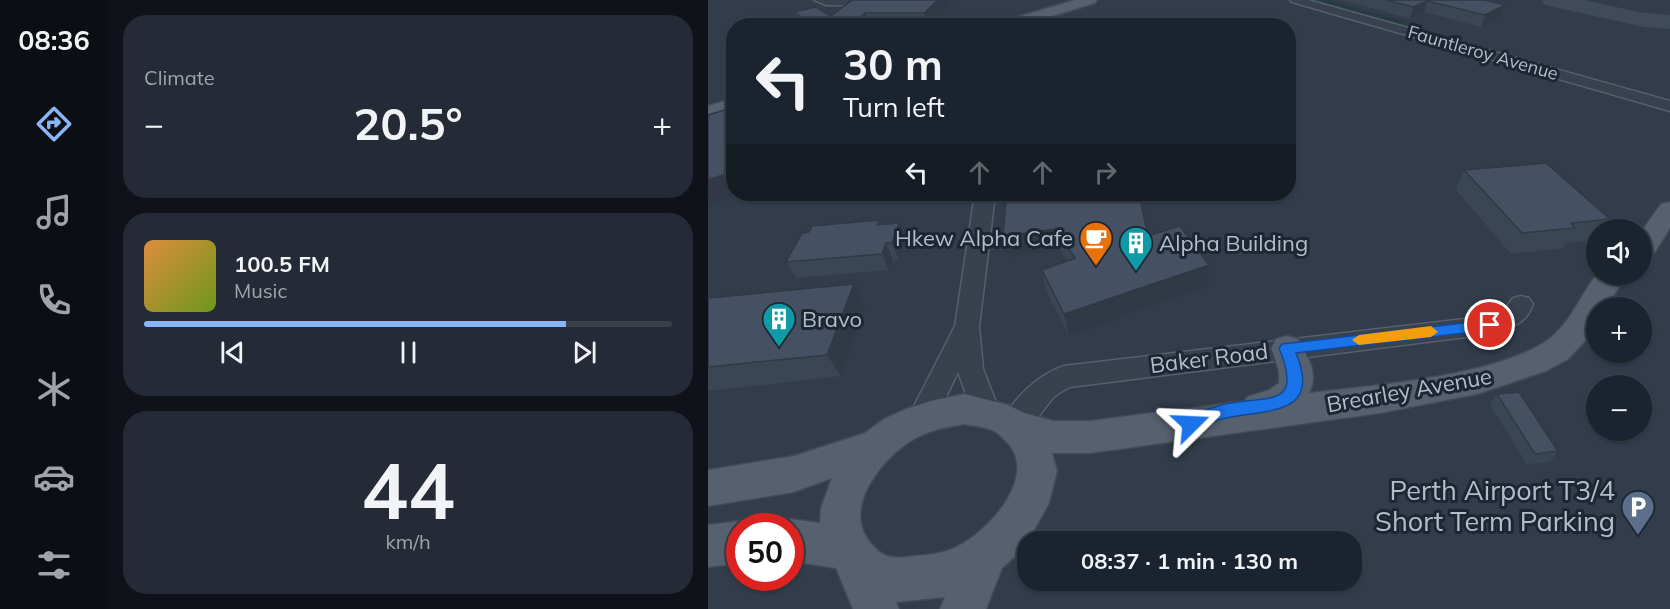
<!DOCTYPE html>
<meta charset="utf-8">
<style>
:root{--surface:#1b232e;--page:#242b36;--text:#f1f3f6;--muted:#a0a4aa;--line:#39404a;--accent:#8ab4f8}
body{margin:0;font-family:Mulish,sans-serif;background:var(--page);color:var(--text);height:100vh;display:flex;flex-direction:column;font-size:22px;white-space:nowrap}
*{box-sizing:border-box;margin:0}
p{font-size:20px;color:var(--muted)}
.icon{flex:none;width:33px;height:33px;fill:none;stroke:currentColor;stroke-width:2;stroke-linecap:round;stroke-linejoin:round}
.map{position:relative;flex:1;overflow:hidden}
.sheet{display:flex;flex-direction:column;gap:15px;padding:15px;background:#0f1319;width:600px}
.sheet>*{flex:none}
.banner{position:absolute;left:18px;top:18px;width:570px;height:183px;border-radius:24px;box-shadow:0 2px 4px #0004,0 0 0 2px var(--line);background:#1b232e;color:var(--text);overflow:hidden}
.controls{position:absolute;left:878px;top:219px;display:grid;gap:12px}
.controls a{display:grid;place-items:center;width:66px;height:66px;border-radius:50%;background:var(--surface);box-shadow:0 2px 4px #0004,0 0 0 2px var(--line);font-size:30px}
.speed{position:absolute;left:18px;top:513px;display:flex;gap:12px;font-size:30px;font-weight:700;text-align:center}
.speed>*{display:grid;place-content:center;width:78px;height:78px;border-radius:50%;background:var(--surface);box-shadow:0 2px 4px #0004,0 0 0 2px var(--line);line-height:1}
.speed .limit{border:9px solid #d22;background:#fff;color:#111}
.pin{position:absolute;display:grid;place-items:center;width:51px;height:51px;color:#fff;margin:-26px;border:3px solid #fff;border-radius:50%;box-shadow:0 2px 6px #0007}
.me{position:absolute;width:66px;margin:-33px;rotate:69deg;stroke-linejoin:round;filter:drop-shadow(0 0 4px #0008)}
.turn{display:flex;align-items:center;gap:21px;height:126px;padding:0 18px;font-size:27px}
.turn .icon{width:78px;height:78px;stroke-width:2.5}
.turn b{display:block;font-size:42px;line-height:51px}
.lanes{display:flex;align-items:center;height:57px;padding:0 18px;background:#0003;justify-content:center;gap:30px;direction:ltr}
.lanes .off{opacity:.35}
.big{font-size:45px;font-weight:700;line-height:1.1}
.sheet .widget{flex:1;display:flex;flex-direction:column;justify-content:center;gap:9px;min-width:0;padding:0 21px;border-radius:24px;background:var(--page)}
.sheet .dial{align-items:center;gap:0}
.dial b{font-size:78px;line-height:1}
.song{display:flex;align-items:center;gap:18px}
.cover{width:72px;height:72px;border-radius:9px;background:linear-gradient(135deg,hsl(30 70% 55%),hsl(80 70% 35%))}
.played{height:6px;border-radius:3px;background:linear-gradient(90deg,var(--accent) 80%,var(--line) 80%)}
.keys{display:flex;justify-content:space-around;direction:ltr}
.heat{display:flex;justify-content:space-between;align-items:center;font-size:33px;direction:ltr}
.trip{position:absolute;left:309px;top:531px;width:345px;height:60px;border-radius:24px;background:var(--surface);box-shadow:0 2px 4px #0004,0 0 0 2px var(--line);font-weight:700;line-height:60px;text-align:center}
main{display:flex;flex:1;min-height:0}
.dock{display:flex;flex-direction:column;width:108px;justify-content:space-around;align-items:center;background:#0b0e12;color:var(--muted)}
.dock .icon{width:42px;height:42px}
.dock .current{color:var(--accent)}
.dock b{font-size:27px;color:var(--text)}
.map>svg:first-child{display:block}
.airport{fill:#323c4b;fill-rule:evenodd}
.green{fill:#263c3f}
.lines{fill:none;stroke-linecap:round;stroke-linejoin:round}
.taxiway{fill:#3f4a5a;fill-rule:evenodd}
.minor-casing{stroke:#565f6c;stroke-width:3}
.major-casing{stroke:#414a57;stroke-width:3}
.minor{fill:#38414e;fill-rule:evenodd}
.major{fill:#56606e;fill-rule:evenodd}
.wall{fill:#3b4654}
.shaded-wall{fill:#303945}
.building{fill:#455162;stroke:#303945;stroke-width:1.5}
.route{fill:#1a73e8;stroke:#114b97;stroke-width:1.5}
.slow{fill:#f59e0b}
.labels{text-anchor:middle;stroke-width:6;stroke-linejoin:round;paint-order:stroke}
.far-street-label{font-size:18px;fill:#b4bcc9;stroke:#1d2633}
.poi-label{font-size:22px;fill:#b4bcc9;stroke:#1d2633;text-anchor:start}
.street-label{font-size:22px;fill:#b4bcc9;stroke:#1d2633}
.near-poi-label{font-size:27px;fill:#b4bcc9;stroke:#1d2633;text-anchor:end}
</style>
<main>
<nav class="dock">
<b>08:36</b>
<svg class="icon current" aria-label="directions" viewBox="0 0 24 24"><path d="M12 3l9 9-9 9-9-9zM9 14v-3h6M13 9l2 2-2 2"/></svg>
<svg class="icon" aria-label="music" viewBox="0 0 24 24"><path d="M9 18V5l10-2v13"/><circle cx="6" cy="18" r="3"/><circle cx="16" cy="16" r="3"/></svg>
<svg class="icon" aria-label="phone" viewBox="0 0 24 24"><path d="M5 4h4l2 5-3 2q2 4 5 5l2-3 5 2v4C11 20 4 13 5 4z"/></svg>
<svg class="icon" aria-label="climate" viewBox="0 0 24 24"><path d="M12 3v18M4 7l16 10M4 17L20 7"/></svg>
<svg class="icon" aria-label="car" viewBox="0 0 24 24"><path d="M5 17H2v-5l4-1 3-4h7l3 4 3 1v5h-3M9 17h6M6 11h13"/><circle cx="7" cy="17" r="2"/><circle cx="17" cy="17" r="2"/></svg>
<svg class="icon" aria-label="filters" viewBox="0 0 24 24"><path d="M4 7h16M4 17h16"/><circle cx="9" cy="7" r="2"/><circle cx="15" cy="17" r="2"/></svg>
</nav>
<section class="sheet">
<div class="widget"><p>Climate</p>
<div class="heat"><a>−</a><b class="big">20.5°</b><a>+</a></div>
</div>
<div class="widget">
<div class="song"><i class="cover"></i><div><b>100.5 FM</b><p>Music</p></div></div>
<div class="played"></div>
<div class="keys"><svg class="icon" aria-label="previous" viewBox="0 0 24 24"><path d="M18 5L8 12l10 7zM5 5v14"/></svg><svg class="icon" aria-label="pause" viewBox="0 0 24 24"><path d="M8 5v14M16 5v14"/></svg><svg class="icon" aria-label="next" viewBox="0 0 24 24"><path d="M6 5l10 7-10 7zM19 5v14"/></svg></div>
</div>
<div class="widget dial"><b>44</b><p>km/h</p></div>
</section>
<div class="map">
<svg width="962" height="609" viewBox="0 0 962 609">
<rect width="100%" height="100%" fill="#242f3e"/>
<!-- airport -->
<path class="airport" d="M0,0H962V609H0ZM26,26H580V194H26ZM888,230H933V274H888ZM888,308H933V352H888ZM888,386H933V430H888ZM32,526H82V578H32ZM320,542H644V580H320Z"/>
<!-- green -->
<path class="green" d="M592,0H618L699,22L687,27Z"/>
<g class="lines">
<!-- taxiway -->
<path class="taxiway" d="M834,0H876L936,13L962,15V29L936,27L845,7L837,5Z"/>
<!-- minor casing -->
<g class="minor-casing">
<path id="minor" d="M106,0H173L178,3L172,6L118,5Z
M582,0H600L962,101V111L584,2Z
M267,194H287L271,327L275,369L291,410L287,418L277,422L267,418L250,372L224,426L214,430L204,426L200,418L247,326Z
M813,296L821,298L825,304C818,325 802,328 782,334L362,387C356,390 350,393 346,397C330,413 322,441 297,433L292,424C305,399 329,375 356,366L782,316L796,310L805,298Z"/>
</g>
<!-- major casing -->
<g class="major-casing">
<path id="major" d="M367,0H389L387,3L312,26H287L289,23Z
M26,98V110L0,118V106Z
M962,202V228L943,258L933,261V232L953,204Z
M889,274H920L897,308H888V324L877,341L860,359L838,371L769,394L672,413L382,453H344L349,471L341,503L316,548L294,568L278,609H232L237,597L188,602L191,609H145L128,568L82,561V526L67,525L82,519L112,523L113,508L124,478L86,492L0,506V470L86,456L157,433L176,419L198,409L222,401L257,394L300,405L317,413L345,421H382L537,401L539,397L561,390L571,383V371L563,348L568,339L579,336L590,339C600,357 611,374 601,393C662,386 803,375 847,334C865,317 874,293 889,274ZM257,424C266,426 280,427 288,432C291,434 295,439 298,441C331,474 284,527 254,544C239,553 223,555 206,556C197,557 188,559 179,556C172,554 166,547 161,541C135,507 173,461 201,442C218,431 237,427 257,424Z
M32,521L46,526H32V563L0,567V525Z"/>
</g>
<!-- minor -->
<use href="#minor" class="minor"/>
<!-- major -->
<use href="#major" class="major"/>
</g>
<!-- wall -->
<path class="wall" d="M144,0H246L221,26L66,25L89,19L86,12L123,16Z
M635,0H777L797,5L793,16L773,27L716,12L702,19Z
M756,170L902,219L895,230H888V240L858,243L855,248L803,254L748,190Z
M298,199L440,236L501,265L500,286L361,336L338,291L334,270L359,261L352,250L301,257L295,236Z
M173,225L198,239L191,259L185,260L181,270L88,278L78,262Z
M146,284L157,305L133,376L0,391V298Z
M789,394L850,451L842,462L819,464L782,405Z"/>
<!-- shaded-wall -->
<path class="shaded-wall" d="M230,0H246L221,26H220L216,13Z
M719,1L716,12L702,19L705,7Z
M797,5L793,16L773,27L777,15Z
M157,13L162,26H142Z
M26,171V194H31L0,205V180Z
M191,223L198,239L191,259L184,243Z
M348,229L352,250L301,257L295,236Z
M178,243L185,260L181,270L174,254Z
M501,265L500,286L361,336L356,314Z
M146,284L157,305L133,376L119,355Z"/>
<!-- building -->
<path class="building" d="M144,0H230L216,13H157L142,26L66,25L94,18L86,12L108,7L123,16Z
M678,0H777L797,5L777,15L719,1L705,7Z
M26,107V171L0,180V115Z
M838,163L902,219L863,223L867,228L814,233L756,170Z
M344,194H431L440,236L472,226L501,265L356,314L334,270L367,258L348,229L295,236L298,199Z
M171,220L169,225L191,223L184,243H178L174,254L78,262L94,233L101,232L104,226Z
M146,284L119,355L0,367V298Z
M811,392L850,451L827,454L789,394Z"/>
<!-- route -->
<path class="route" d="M782,320L789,325L782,330L588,353C614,416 560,409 518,418C506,420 495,427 483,431L477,429L475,424L477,419C490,414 503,407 517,404C560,395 596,409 571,348L574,344Z"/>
<!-- slow -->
<path class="slow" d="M723,326L730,332L723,337L651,345L644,340L651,335Z"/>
<!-- icons -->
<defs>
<g id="cafe-pin" transform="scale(1.725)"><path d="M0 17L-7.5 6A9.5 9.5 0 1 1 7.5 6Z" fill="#e8710a" stroke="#1d2633"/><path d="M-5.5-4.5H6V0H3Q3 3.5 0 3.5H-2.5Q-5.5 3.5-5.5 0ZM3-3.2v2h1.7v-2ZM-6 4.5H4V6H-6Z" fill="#fff"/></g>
<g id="building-pin" transform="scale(1.725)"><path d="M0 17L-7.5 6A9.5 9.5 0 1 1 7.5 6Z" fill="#0f9aa8" stroke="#1d2633"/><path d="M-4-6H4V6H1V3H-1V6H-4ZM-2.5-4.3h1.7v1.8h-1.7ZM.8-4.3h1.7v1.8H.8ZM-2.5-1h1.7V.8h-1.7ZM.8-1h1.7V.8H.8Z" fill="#fff"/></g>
<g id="parking-pin" transform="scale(1.725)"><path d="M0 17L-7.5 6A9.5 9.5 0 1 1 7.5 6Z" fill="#5c6f8a" stroke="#1d2633"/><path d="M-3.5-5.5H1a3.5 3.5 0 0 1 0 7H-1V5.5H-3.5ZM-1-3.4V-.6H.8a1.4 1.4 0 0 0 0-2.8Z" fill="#fff"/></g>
</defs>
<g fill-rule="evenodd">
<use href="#cafe-pin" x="388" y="238"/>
<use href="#building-pin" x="428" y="243"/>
<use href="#building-pin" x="71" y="319"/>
<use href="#parking-pin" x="930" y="507"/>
</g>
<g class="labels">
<!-- far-street labels -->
<g class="far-street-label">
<text transform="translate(775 53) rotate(16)" y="6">Fauntleroy Avenue</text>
</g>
<!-- poi labels -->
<g class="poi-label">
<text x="365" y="246" text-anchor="end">Hkew Alpha Cafe</text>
<text x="451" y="251">Alpha Building</text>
<text x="94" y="327">Bravo</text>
</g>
<!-- street labels -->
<g class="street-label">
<text transform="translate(501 358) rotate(-7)" y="8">Baker Road</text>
<text transform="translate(701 390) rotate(-10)" y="8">Brearley Avenue</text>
</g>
<!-- near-poi labels -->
<g class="near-poi-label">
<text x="907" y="500">Perth Airport T3/4<tspan x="907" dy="31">Short Term Parking</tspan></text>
</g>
</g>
</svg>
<div class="controls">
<a><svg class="icon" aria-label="sound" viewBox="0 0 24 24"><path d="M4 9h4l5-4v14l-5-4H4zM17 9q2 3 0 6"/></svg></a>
<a>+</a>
<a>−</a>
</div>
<div class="speed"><div class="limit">50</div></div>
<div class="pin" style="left:782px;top:325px;background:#d93025"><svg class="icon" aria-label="arrive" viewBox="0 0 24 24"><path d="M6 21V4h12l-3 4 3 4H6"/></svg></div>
<svg class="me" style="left:483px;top:424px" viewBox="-20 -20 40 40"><path d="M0-17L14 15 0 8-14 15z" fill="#1a73e8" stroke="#fff" stroke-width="4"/></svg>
<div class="trip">08:37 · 1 min · 130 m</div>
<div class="banner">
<div class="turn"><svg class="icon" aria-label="left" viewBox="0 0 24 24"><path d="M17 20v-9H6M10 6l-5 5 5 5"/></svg><div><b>30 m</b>Turn left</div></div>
<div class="lanes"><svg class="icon" aria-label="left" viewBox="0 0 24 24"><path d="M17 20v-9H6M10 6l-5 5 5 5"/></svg><svg class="icon off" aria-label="ahead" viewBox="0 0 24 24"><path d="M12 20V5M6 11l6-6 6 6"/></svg><svg class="icon off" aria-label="ahead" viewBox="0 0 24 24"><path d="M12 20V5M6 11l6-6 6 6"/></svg><svg class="icon off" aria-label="right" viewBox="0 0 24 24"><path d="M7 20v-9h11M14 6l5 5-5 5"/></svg></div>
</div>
</div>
</main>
